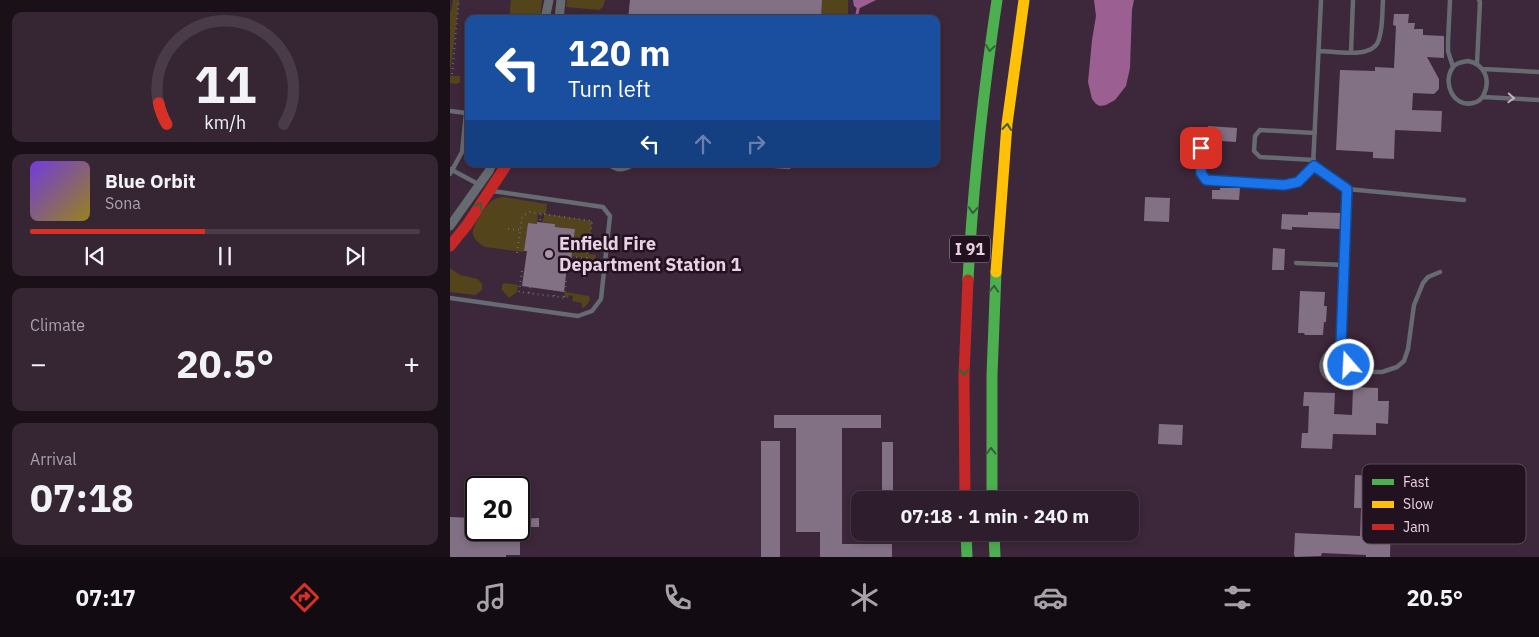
<!DOCTYPE html>
<meta charset="utf-8">
<style>
:root{--surface:#2e1d2c;--page:#362634;--text:#f1f3f6;--muted:#a7a2a9;--line:#493b48;--accent:#d93025}
body{margin:0;font-family:"IBM Plex Sans",sans-serif;background:var(--page);color:var(--text);height:100vh;display:flex;flex-direction:column;font-size:19px;white-space:nowrap}
*{box-sizing:border-box;margin:0}
p{font-size:16px;color:var(--muted)}
.icon{flex:none;width:28px;height:28px;fill:none;stroke:currentColor;stroke-width:2;stroke-linecap:round;stroke-linejoin:round}
.map{position:relative;flex:1;overflow:hidden}
.side{display:flex;flex-direction:column;gap:12px;padding:12px;background:#191018;width:450px}
.side>*{flex:none}
.banner{position:absolute;left:15px;top:15px;width:475px;height:152px;border-radius:10px;box-shadow:0 2px 8px #0003,0 0 0 1px var(--line);background:#1a4fa0;color:#fff;overflow:hidden}
.speed{position:absolute;left:15px;top:476px;display:flex;gap:10px;font-size:25px;font-weight:700;text-align:center}
.speed>*{display:grid;place-content:center;width:65px;height:65px;border-radius:50%;background:var(--surface);box-shadow:0 2px 8px #0003,0 0 0 1px var(--line);line-height:1}
.speed .limit{border:2px solid #111;border-radius:8px;background:#fff;color:#111}
.pin{position:absolute;display:grid;place-items:center;width:42px;height:42px;color:#fff;margin:-21px;border-radius:10px;box-shadow:0 2px 8px #0006}
.me{position:absolute;width:55px;margin:-28px;rotate:341deg;stroke-linejoin:round;filter:drop-shadow(0 0 4px #0008)}
.turn{display:flex;align-items:center;gap:18px;height:105px;padding:0 20px;font-size:22px}
.turn .icon{width:65px;height:65px;stroke-width:2.5}
.turn b{display:block;font-size:35px;line-height:42px}
.lanes{display:flex;align-items:center;height:48px;padding:0 20px;background:#0003;justify-content:center;gap:25px;direction:ltr}
.lanes .off{opacity:.35}
.big{font-size:38px;font-weight:700;line-height:1.1}
.side .tile{flex:1;display:flex;flex-direction:column;justify-content:center;gap:8px;min-width:0;padding:0 18px;border-radius:10px;background:var(--page)}
.side .dial{align-items:center;gap:0}
.dial svg{height:130px;overflow:visible;fill:none;stroke:var(--line);stroke-width:7;stroke-linecap:round;text-anchor:middle}
.dial text{fill:var(--text);stroke:none}
.song{display:flex;align-items:center;gap:15px}
.cover{width:60px;height:60px;border-radius:8px;background:linear-gradient(135deg,hsl(260 70% 55%),hsl(50 70% 35%))}
.played{height:5px;border-radius:2px;background:linear-gradient(90deg,var(--accent) 45%,var(--line) 45%)}
.keys{display:flex;justify-content:space-around;direction:ltr}
.heat{display:flex;justify-content:space-between;align-items:center;font-size:28px;direction:ltr}
.trip{position:absolute;left:401px;top:491px;width:288px;height:50px;border-radius:10px;background:var(--surface);box-shadow:0 2px 8px #0003,0 0 0 1px var(--line);font-weight:700;line-height:50px;text-align:center}
.tabs{display:flex;height:80px;justify-content:space-around;align-items:center;background:#120c12;color:var(--muted)}
.tabs .icon{width:35px;height:35px}
.tabs .current{color:var(--accent)}
.tabs b{font-size:22px;color:var(--text)}
main{display:flex;flex:1;min-height:0}
.map>svg:first-child{display:block}
.green{fill:#53441b}
.water{fill:#9b5f91}
.lines{fill:none;stroke-linecap:round;stroke-linejoin:round}
.stream{stroke:#9b5f91;stroke-width:3}
.building{fill:#827085}
.path{stroke:#6b6770;stroke-width:2;stroke-dasharray:1 4;stroke-linecap:butt}
.lane{stroke:#656b70;stroke-width:4.5}
.street{stroke:#656b70;stroke-width:9}
.fast{stroke:#4caf50;stroke-width:11}
.slow{stroke:#ffc107;stroke-width:11}
.jam{stroke:#c62828;stroke-width:11}
.oneway{stroke:#376038}
.oneway2{stroke:#c1b2c1}
.route-casing{stroke:#114b97;stroke-width:12}
.route{stroke:#1a73e8;stroke-width:9}
.poi-dot{fill:#ad95a8;stroke:#22111f;stroke-width:2}
.labels{text-anchor:middle;stroke-width:5;stroke-linejoin:round;paint-order:stroke}
.shield{fill:#22111f;stroke:#ad97a9;stroke-width:1}
.shield-label{font-size:16px;font-weight:bold;fill:#e9d0e4}
.poi-label{font-size:18px;font-weight:bold;fill:#e9d0e4;stroke:#22111f;text-anchor:start}
.key{fill:#22111f;stroke:#5e4a5a;stroke-width:1}
.key-label{font-size:14px;fill:#e9d0e4}
</style>
<main>
<section class="side">
<div class="tile dial"><svg viewBox="0 0 100 80">
<path d="M14 69A42 42 0 1 1 86 69"/>
<path d="M14 69A42 42 0 0 1 9 56" stroke="#d93025"/>
<text x="50" y="56" font-size="32" font-weight="700">11</text>
<text x="50" y="72" font-size="11">km/h</text>
</svg></div>
<div class="tile">
<div class="song"><i class="cover"></i><div><b>Blue Orbit</b><p>Sona</p></div></div>
<div class="played"></div>
<div class="keys"><svg class="icon" aria-label="previous" viewBox="0 0 24 24"><path d="M18 5L8 12l10 7zM5 5v14"/></svg><svg class="icon" aria-label="pause" viewBox="0 0 24 24"><path d="M8 5v14M16 5v14"/></svg><svg class="icon" aria-label="next" viewBox="0 0 24 24"><path d="M6 5l10 7-10 7zM19 5v14"/></svg></div>
</div>
<div class="tile"><p>Climate</p>
<div class="heat"><a>−</a><b class="big">20.5°</b><a>+</a></div>
</div>
<div class="tile"><p>Arrival</p><b class="big">07:18</b></div>
</section>
<div class="map">
<svg width="1089" height="557" viewBox="0 0 1089 557">
<rect width="100%" height="100%" fill="#3d273a"/>
<!-- green -->
<path class="green" d="M3,0H9L0,74L1,76H10V82L7,84L0,83V12L1,11Z
M61,0H92L90,19H59Z
M117,0H155L153,7L149,10L116,7Z
M372,0H398V19H371Z
M53,197L97,204L96,214L142,221L138,254L146,255L144,269L136,268L137,258L121,256L125,229L105,227V224L92,222L95,214L88,213L87,224L78,223L74,252L35,247C17,237 22,228 31,214C38,205 41,198 53,197Z
M0,268L10,275L28,279L32,284V290L25,295L0,292Z
M54,283L68,285L67,292L59,298L52,290V285Z
M115,292L139,296L140,300L136,306L132,308V303L122,301L123,296L119,295L118,298L114,297Z"/>
<!-- water -->
<path class="water" d="M403,0H426L408,9L404,6Z
M644,0H684L682,10L680,68L676,86L665,100L656,105L650,106L646,104L642,99L638,82L642,40L646,16Z"/>
<g class="lines">
<!-- stream -->
<path class="stream" d="M406,19L408,9"/>
</g>
<!-- building -->
<path class="building" d="M180,0H372L371,19H178Z
M944,14H959L958,23H965L964,29H973V35L994,36V58L977,57L989,79V89L984,94L963,93L962,110L992,111L991,132L945,130L944,159L923,158V152L886,150L890,70L925,71V67L944,68L946,26L943,25Z
M758,126L787,128L786,142L757,140Z
M770,188H790L789,200L762,199V190H770Z
M695,197L720,198L719,222L694,221Z
M858,212L891,213L890,229L842,227V230L831,229L832,214L858,215Z
M87,222L105,224V227L125,229L120,267L117,266L114,292L72,286L77,251H74L78,223L87,224Z
M823,248L835,249L834,270H822Z
M850,291L875,292L874,306H877L876,322H874L873,335H855L854,333H848Z
M903,387L928,388V401H939L938,424L926,423V435L883,434L882,449L851,448L852,433H858L859,406H853L854,392L885,393L884,414L902,415Z
M324,415H431V428H392V544H442V557H370V532H346V428H324Z
M709,424L733,425L732,445L708,444Z
M311,441H330V557H311Z
M432,442H443V500H432Z
M905,475L970,478L968,511L941,510L940,557H916V555L872,553L871,556L845,557L844,554L845,533L910,536L911,508H904Z
M0,517L26,518V530H70V555H56V557H0Z
M89,518V527H69V519Z"/>
<g class="lines">
<!-- path -->
<path class="path" d="M166,18L167,19
M2,74L9,0
M90,220L91,214
M58,229L70,230
M67,253L72,218L74,215L80,212L142,221L134,282
M121,257L137,258
M72,271L69,292L117,298
M79,293L80,287
M104,296V291
M114,297L116,280"/>
<!-- lane -->
<path class="lane" d="M1000,0L998,42V51L1003,67
M869,51C885,51 924,60 929,39C933,27 932,13 933,0
M901,52L903,0
M1018,61C1034,64 1041,79 1034,94C1032,99 1028,102 1023,103C1003,108 991,81 1004,66C1008,62 1013,62 1018,61Z
M1027,63L1030,2L1029,0
M1033,69L1089,72
M1033,97L1089,100
M0,111L16,113L12,152L0,174
M751,148V173L756,180L834,185L848,182L863,166L871,0
M864,160L810,157L804,151L805,136L810,130L865,133
M158,164C168,172 174,170 185,164
M298,164L339,167L342,164
M863,166L897,189L1014,200
M0,169L30,185
M846,263L894,265
M0,298L128,316L142,311L151,299L160,216L153,207L42,191
M891,344C898,358 904,371 891,382C876,383 866,370 875,356C879,350 886,347 891,344L897,189
M899,372H932L947,367L954,361L958,349L964,305L973,283L978,277L990,272"/>
<!-- street -->
<path class="street" d="M95,19L99,0
M109,19L111,0
M0,226L39,171L42,164"/>
<!-- fast -->
<path class="fast" d="M518,280C523,186 533,93 547,0
M542,500V375L546,272
M516,532L517,557
M544,532L545,557"/>
<!-- slow -->
<path class="slow" d="M546,272L557,124L574,0"/>
<!-- jam -->
<path class="jam" d="M0,246L17,225L57,164
M515,500L514,375L518,280"/>
</g>
<!-- one-way arrows -->
<defs><path id="oneway-chevron" d="M-2-3.5L2.5 0L-2 3.5" fill="none" stroke-width="1.6" stroke-linecap="round" stroke-linejoin="round" transform="scale(1.25)"/></defs>
<g class="oneway">
<use href="#oneway-chevron" transform="translate(540 48) rotate(98)"/>
<use href="#oneway-chevron" transform="translate(557 127) rotate(-84)"/>
<use href="#oneway-chevron" transform="translate(29 206) rotate(-57)"/>
<use href="#oneway-chevron" transform="translate(523 210) rotate(94)"/>
<use href="#oneway-chevron" transform="translate(544 289) rotate(-87)"/>
<use href="#oneway-chevron" transform="translate(514 372) rotate(91)"/>
<use href="#oneway-chevron" transform="translate(541 451) rotate(-91)"/>
</g>
<use class="oneway2" href="#oneway-chevron" transform="translate(1061 98) rotate(3)"/>
<g class="lines">
<!-- route casing -->
<g class="route-casing">
<path id="route" d="M751,148V173L756,180L834,185L848,182L864,166L897,189L891,344L899,365"/>
</g>
<!-- route -->
<use href="#route" class="route"/>
</g>
<!-- markers -->
<circle class="poi-dot" cx="99" cy="254" r="5"/>
<g class="labels">
<!-- shield labels -->
<rect class="shield" x="500" y="235.5" width="40" height="27" rx="4"/>
<g class="shield-label">
<text x="520" y="255">I 91</text>
</g>
<!-- poi labels -->
<g class="poi-label">
<text x="109" y="250">Enfield Fire<tspan x="109" dy="21">Department Station 1</tspan></text>
</g>
</g>
<!-- legend -->
<rect x="912" y="464" width="164" height="80" rx="8" class="key"/>
<rect x="922" y="479" width="22" height="6" fill="#4caf50"/>
<rect x="922" y="501" width="22" height="7" fill="#ffc107"/>
<rect x="922" y="524" width="22" height="6" fill="#c62828"/>
<g class="key-label">
<text x="953" y="487">Fast</text>
<text x="953" y="509">Slow</text>
<text x="953" y="532">Jam</text>
</g>
</svg>
<div class="speed"><div class="limit">20</div></div>
<div class="pin" style="left:751px;top:148px;background:#d93025"><svg class="icon" aria-label="arrive" viewBox="0 0 24 24"><path d="M6 21V4h12l-3 4 3 4H6"/></svg></div>
<svg class="me" style="left:899px;top:365px" viewBox="-20 -20 40 40"><circle r="17" fill="#1a73e8" stroke="#fff" stroke-width="3"/><path d="M0-11L8 9 0 5-8 9z" fill="#fff"/></svg>
<div class="trip">07:18 · 1 min · 240 m</div>
<div class="banner">
<div class="turn"><svg class="icon" aria-label="left" viewBox="0 0 24 24"><path d="M17 20v-9H6M10 6l-5 5 5 5"/></svg><div><b>120 m</b>Turn left</div></div>
<div class="lanes"><svg class="icon" aria-label="left" viewBox="0 0 24 24"><path d="M17 20v-9H6M10 6l-5 5 5 5"/></svg><svg class="icon off" aria-label="ahead" viewBox="0 0 24 24"><path d="M12 20V5M6 11l6-6 6 6"/></svg><svg class="icon off" aria-label="right" viewBox="0 0 24 24"><path d="M7 20v-9h11M14 6l5 5-5 5"/></svg></div>
</div>
</div>
</main>
<nav class="tabs">
<b>07:17</b>
<svg class="icon current" aria-label="directions" viewBox="0 0 24 24"><path d="M12 3l9 9-9 9-9-9zM9 14v-3h6M13 9l2 2-2 2"/></svg>
<svg class="icon" aria-label="music" viewBox="0 0 24 24"><path d="M9 18V5l10-2v13"/><circle cx="6" cy="18" r="3"/><circle cx="16" cy="16" r="3"/></svg>
<svg class="icon" aria-label="phone" viewBox="0 0 24 24"><path d="M5 4h4l2 5-3 2q2 4 5 5l2-3 5 2v4C11 20 4 13 5 4z"/></svg>
<svg class="icon" aria-label="climate" viewBox="0 0 24 24"><path d="M12 3v18M4 7l16 10M4 17L20 7"/></svg>
<svg class="icon" aria-label="car" viewBox="0 0 24 24"><path d="M5 17H2v-5l4-1 3-4h7l3 4 3 1v5h-3M9 17h6M6 11h13"/><circle cx="7" cy="17" r="2"/><circle cx="17" cy="17" r="2"/></svg>
<svg class="icon" aria-label="filters" viewBox="0 0 24 24"><path d="M4 7h16M4 17h16"/><circle cx="9" cy="7" r="2"/><circle cx="15" cy="17" r="2"/></svg>
<b>20.5°</b>
</nav>
